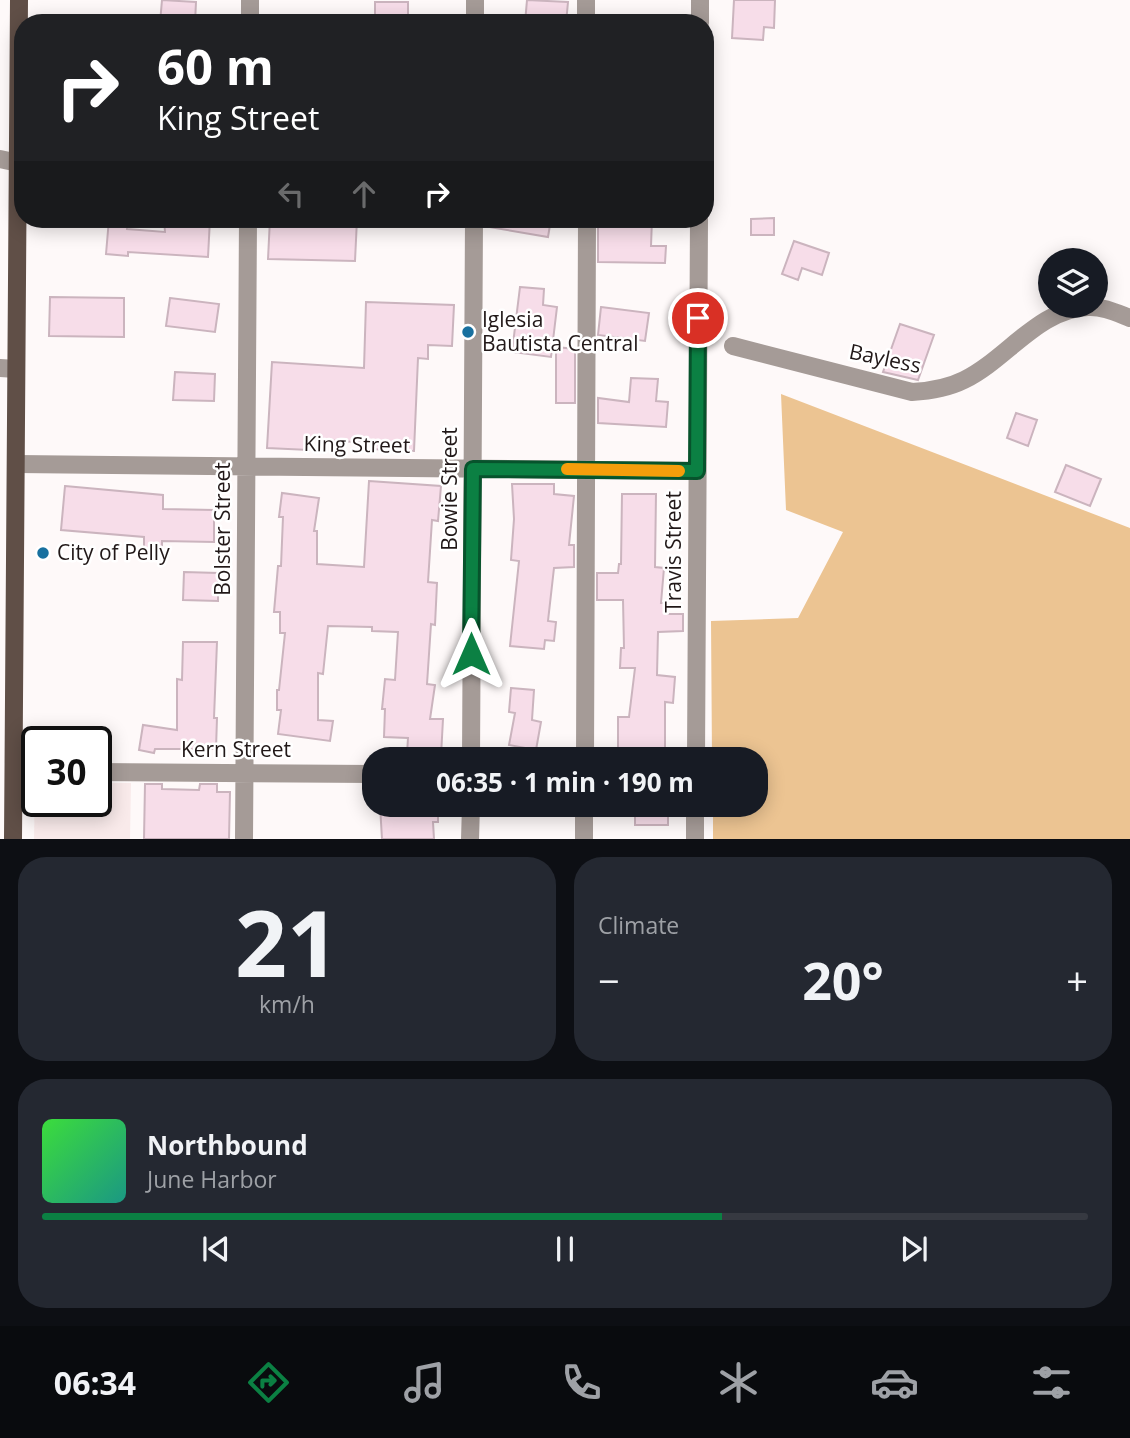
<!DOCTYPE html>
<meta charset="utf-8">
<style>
:root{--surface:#171b24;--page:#242831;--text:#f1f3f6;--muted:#9ea1a6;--line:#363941;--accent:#0b8043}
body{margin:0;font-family:"Open Sans",sans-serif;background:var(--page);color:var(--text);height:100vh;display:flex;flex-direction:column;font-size:26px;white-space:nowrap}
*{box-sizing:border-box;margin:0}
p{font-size:23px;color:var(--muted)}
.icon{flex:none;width:38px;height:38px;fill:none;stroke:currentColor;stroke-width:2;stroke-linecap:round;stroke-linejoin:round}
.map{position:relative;height:839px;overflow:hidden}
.sheet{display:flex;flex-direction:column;gap:18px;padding:18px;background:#0d0f14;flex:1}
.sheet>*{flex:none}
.hud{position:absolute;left:14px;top:14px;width:700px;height:214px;border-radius:28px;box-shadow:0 4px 18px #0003;background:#202124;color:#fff;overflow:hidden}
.fabs{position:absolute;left:1038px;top:248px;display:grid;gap:14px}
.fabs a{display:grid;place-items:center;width:70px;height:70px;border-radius:50%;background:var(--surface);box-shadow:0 4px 18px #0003;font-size:35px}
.speed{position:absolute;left:21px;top:726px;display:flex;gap:14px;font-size:35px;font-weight:700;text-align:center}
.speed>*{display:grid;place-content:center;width:91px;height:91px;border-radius:50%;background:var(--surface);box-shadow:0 4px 18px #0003;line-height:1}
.speed .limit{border:4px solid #111;border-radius:10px;background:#fff;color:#111}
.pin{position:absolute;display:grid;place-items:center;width:60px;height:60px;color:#fff;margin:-30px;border:4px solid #fff;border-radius:50%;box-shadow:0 2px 7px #0007}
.me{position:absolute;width:77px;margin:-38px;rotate:0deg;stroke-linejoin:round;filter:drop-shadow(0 0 5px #0008)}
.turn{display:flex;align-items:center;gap:24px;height:147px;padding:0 28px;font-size:32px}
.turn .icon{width:91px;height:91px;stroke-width:2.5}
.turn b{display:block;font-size:49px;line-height:60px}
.lanes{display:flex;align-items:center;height:66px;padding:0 28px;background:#0003;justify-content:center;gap:35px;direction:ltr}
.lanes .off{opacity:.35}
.big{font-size:52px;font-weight:700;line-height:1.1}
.sheet .card{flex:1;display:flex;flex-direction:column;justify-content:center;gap:10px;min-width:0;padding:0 24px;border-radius:28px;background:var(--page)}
.sheet .dial{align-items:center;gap:0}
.dial b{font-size:91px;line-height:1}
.song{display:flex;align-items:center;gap:21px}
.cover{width:84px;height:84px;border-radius:10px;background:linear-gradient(135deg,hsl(120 70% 55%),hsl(170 70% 35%))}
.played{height:7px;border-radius:4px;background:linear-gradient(90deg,var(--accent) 65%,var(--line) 65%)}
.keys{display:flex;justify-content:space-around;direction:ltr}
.heat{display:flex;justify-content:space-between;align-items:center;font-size:38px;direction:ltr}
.sheet .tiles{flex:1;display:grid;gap:18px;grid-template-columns:1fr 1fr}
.card:last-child{grid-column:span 2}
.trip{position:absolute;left:362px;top:747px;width:406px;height:70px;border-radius:28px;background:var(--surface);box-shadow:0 4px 18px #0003;font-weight:700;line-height:70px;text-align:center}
.menu{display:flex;height:112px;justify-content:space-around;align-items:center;background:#090b0e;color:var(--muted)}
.menu .icon{width:49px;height:49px}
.menu .current{color:var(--accent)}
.menu b{font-size:32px;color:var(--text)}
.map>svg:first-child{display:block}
.built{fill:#f9eaea}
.forest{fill:#ecc492}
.building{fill:#f7dde9;stroke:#cbb4be;stroke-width:2}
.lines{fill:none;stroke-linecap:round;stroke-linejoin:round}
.minor{stroke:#a59b97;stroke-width:18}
.major{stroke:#604f47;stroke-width:18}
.route-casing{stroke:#07532c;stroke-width:18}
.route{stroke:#0b8043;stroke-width:12}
.slow{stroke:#f59e0b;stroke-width:12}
.poi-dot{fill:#18709f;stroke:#fff;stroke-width:2.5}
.labels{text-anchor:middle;stroke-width:5;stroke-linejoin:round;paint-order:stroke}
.poi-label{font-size:21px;fill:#211818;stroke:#fff;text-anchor:start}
.street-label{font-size:21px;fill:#211818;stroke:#fff}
</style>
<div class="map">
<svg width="1130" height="840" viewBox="0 0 1130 840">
<rect width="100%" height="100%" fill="#fef9f9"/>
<!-- built -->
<path class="built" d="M35,783H37V802H96V783H131L130,839H34Z"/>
<!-- forest -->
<path class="forest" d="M781,394L1130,528V839H713V805H756V760L712,759L711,621L798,618L843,532L786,510Z"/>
<!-- building -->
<path class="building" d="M162,0L196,2L195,23H160Z
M527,0L568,2L566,23H525Z
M734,0H775L774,28L764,27L763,40L732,38Z
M375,2H408V17H375Z
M774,218V235H751V219Z
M109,219H127V229L165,232L164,219H210L208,257L128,252V256L106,254Z
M270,219H357L355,261L268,259Z
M490,219H551L548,237L489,227Z
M598,219H652L651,246H666L665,263L598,262Z
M794,241L829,253L822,275L802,268L798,280L782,274Z
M520,287L544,289L543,305L557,307L551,357L512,352Z
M50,297L124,298V337L49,336Z
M170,298L219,304L215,332L166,326Z
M366,302L454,305L452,346L428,345V359L418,358L414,451L371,449V443L309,439V450L267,448L272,362L364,368Z
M601,307L649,313L645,341L598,335Z
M900,324L934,335L918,380L883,372Z
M556,347L575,349V403H556Z
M175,372L215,374L214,401L173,400Z
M631,378L658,379L656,401L668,402L666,427L598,423V398L629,402Z
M1016,413L1037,420L1028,446L1007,438Z
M1066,465L1101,479L1090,506L1055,492Z
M369,481L441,486L438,521L432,520L428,582L437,583L435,625L431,624L427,684L435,685L430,719H443L441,756L407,754L408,738L384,737L385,709H382L385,679L395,680L398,632L372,631V627L328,626L323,674L318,673V720L333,721L330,741L278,734L281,710H277V690H279L285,633H280V612H274L278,566H281L283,517H279L282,493L319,498L314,531H317V564L364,567Z
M512,484H554V494L574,496L569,545H574V567L554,568L548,621L556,622L554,641L545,640L544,649L510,646L519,561L511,560L514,519Z
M65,486L163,495V509L214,510V542L162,541V553H144V537L61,530Z
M622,494H656L655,567L664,568L661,603H667V614H683V631L658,632L657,675L675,677L673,703L665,702V753L618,754V717H629L635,668H620L621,648H624L623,600H597V573H618L619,564H621Z
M184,572L218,573V601L183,600Z
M183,642H217L214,718H217L216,749H155L154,753L139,750L143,725L177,730V679L182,680Z
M511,688L534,690L532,720L541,722L536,750L509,745L515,713L509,712Z
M145,784H162V789L199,790L200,784H217V792H230L229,839H144Z
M380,805H438V822H433L434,839H382Z
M635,805H668V825H635Z"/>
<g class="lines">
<!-- minor -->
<path class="minor" d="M586,0V23
M250,23V0
M475,23V0
M700,23V0
M0,159L23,164
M733,346L912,392C930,391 948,388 964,380C1007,359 1038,309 1088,307C1102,306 1117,313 1130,318
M0,368L16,369
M17,464L697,471
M471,760L474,219
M585,760L587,219
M696,760L699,219
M15,771H37
M96,772L374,774
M244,840L248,219
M470,840L471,805
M584,840V805
M695,840V805"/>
<!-- major -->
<path class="major" d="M13,840L19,0"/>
</g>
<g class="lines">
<!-- route casing -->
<g class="route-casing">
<path id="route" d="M471,654L473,469L697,471L698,318"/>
</g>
<!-- route -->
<use href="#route" class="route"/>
<!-- slow -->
<path class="slow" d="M567,469L679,471"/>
</g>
<!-- markers -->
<g class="poi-dot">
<circle cx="468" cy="332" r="7"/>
<circle cx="43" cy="553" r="7"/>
</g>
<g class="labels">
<!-- poi labels -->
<g class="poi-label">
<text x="482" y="327">Iglesia<tspan x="482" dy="24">Bautista Central</tspan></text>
<text x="57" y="560">City of Pelly</text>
</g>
<!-- street labels -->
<g class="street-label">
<text transform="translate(885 359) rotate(12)" y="7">Bayless</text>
<text transform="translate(357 445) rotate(1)" y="7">King Street</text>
<text transform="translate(450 489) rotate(-90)" y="7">Bowie Street</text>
<text transform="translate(223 529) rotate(-90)" y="7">Bolster Street</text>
<text transform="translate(674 552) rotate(-90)" y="7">Travis Street</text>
<text x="236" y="757">Kern Street</text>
</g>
</g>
</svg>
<div class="fabs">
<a><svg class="icon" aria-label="layers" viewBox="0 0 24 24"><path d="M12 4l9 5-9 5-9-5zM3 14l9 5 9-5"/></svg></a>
</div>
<div class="speed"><div class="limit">30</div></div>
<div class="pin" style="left:698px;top:318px;background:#d93025"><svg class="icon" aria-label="arrive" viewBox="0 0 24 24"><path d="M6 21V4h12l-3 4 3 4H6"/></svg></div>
<svg class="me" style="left:471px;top:654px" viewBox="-20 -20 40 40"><path d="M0-17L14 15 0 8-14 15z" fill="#0b8043" stroke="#fff" stroke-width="4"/></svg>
<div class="trip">06:35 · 1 min · 190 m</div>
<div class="hud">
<div class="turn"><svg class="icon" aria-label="right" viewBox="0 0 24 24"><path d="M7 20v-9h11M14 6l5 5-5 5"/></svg><div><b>60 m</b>King Street</div></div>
<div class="lanes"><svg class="icon off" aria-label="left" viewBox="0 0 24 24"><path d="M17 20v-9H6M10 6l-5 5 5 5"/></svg><svg class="icon off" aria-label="ahead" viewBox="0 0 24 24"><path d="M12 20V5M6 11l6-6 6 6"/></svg><svg class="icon" aria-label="right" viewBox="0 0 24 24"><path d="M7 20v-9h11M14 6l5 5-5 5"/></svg></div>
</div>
</div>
<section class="sheet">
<div class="tiles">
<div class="card dial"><b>21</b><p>km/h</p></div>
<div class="card"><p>Climate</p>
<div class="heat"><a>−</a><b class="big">20°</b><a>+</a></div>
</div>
<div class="card">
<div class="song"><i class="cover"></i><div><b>Northbound</b><p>June Harbor</p></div></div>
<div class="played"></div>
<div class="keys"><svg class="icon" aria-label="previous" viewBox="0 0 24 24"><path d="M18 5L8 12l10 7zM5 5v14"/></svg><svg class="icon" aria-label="pause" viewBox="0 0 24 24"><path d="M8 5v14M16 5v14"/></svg><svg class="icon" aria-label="next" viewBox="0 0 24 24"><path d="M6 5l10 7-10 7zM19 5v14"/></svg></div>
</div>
</div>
</section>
<nav class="menu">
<b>06:34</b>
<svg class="icon current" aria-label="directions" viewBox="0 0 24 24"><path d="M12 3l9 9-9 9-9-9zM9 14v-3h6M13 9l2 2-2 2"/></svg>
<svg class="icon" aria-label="music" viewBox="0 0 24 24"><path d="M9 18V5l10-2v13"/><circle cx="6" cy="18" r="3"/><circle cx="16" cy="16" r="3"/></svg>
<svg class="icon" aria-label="phone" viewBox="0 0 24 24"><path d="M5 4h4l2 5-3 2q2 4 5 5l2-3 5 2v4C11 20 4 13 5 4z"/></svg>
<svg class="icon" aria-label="climate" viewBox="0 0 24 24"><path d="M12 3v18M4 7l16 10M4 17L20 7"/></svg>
<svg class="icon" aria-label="car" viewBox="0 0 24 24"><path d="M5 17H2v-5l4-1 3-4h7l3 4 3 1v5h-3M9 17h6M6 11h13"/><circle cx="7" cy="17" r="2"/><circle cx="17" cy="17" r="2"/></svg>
<svg class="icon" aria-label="filters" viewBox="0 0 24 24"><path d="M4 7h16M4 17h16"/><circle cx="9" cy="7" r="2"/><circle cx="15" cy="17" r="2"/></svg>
</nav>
